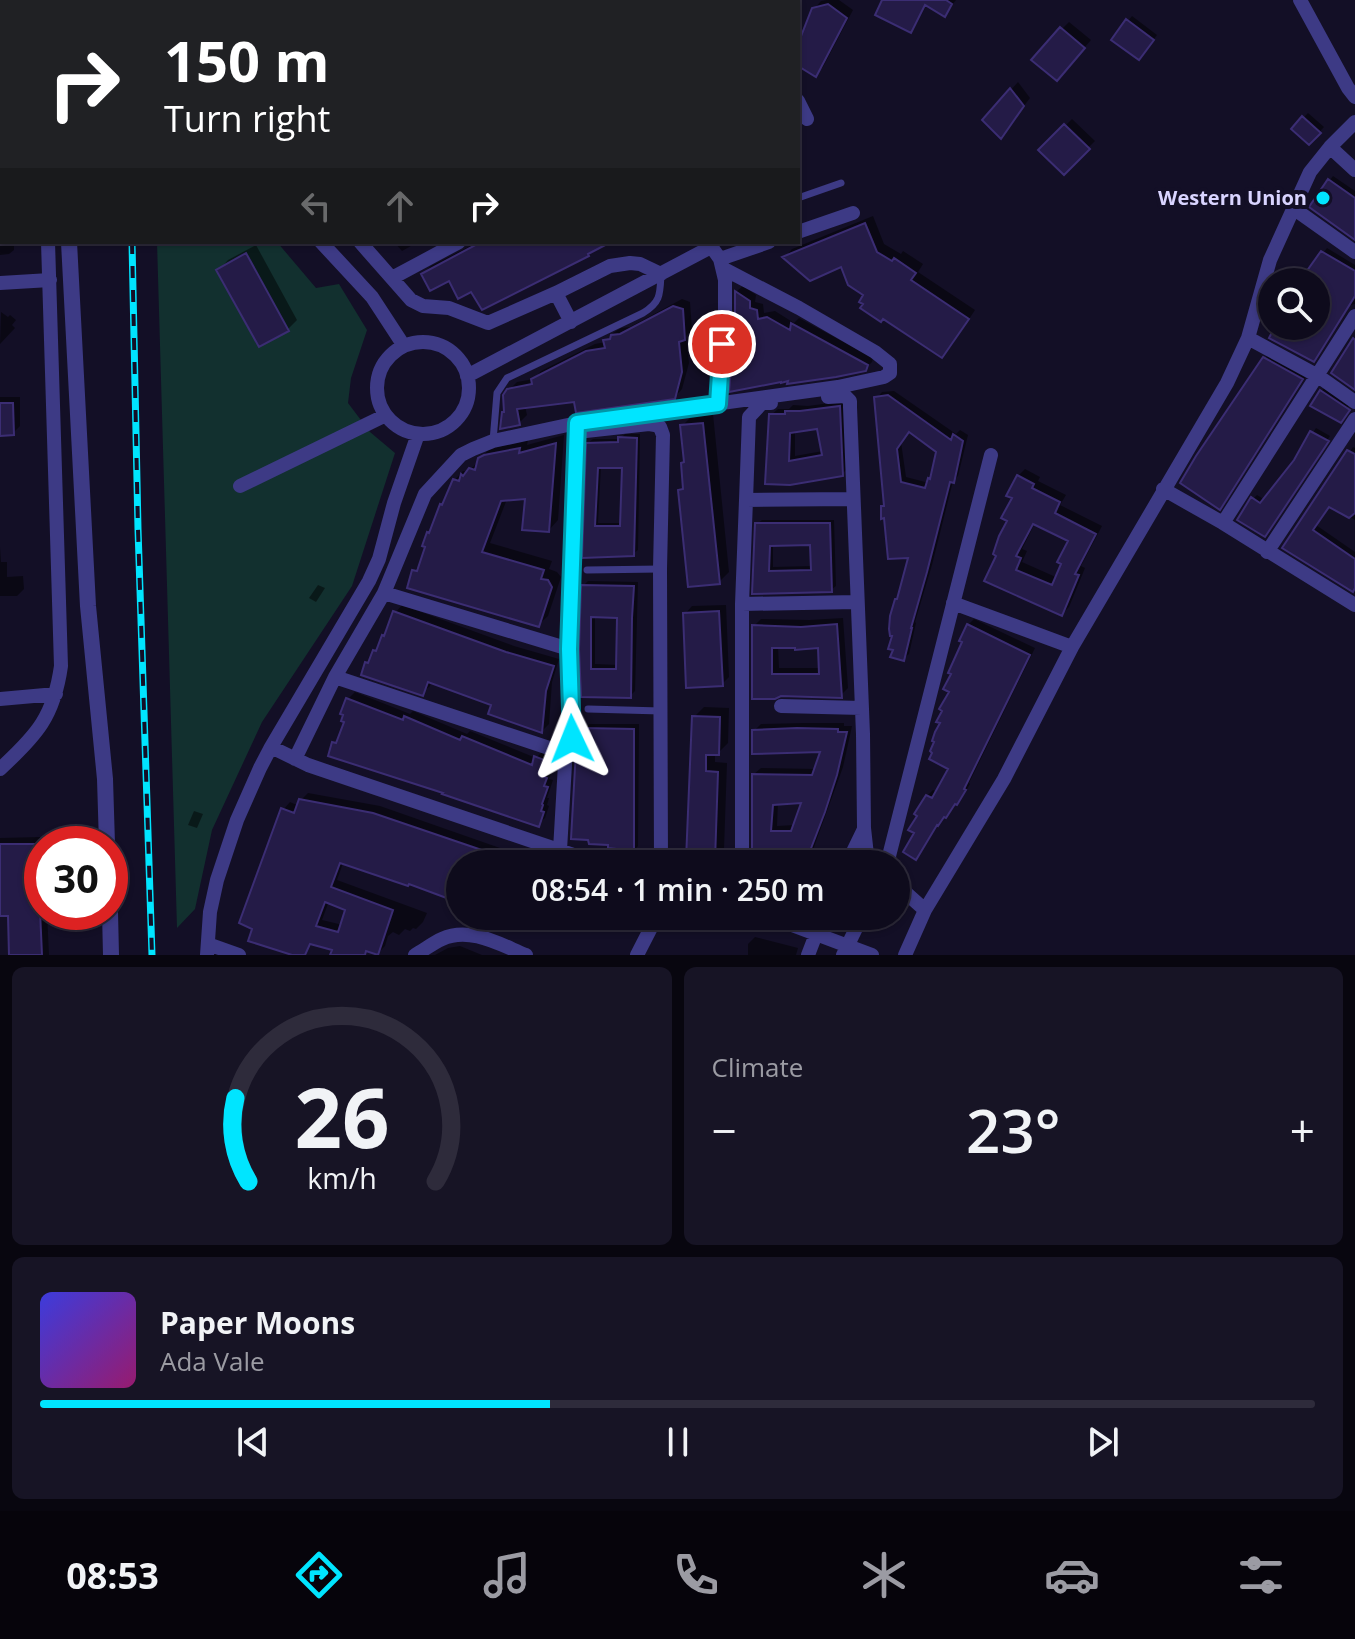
<!DOCTYPE html>
<meta charset="utf-8">
<style>
:root{--surface:#0e0b1c;--page:#171425;--text:#f1f3f6;--muted:#9b9ba3;--line:#2e2b3b;--accent:#00e5ff}
body{margin:0;font-family:"Open Sans",sans-serif;background:var(--page);color:var(--text);height:100vh;display:flex;flex-direction:column;font-size:30px;white-space:nowrap}
*{box-sizing:border-box;margin:0}
p{font-size:26px;color:var(--muted)}
.icon{flex:none;width:44px;height:44px;fill:none;stroke:currentColor;stroke-width:2;stroke-linecap:round;stroke-linejoin:round}
.map{position:relative;height:955px;overflow:hidden}
.panel{display:flex;flex-direction:column;gap:12px;padding:12px;background:#08060f;flex:1}
.panel>*{flex:none}
.top-card{position:absolute;left:0px;top:0px;width:800px;height:244px;box-shadow:0 2px 6px #0004,0 0 0 2px var(--line);background:#202124;color:#fff;overflow:hidden}
.fabs{position:absolute;left:1258px;top:268px;display:grid;gap:16px}
.fabs a{display:grid;place-items:center;width:72px;height:72px;border-radius:50%;background:var(--surface);box-shadow:0 2px 6px #0004,0 0 0 2px var(--line);font-size:40px}
.speed{position:absolute;left:24px;top:826px;display:flex;gap:16px;font-size:40px;font-weight:700;text-align:center}
.speed>*{display:grid;place-content:center;width:104px;height:104px;border-radius:50%;background:var(--surface);box-shadow:0 2px 6px #0004,0 0 0 2px var(--line);line-height:1}
.speed .limit{border:12px solid #d22;background:#fff;color:#111}
.pin{position:absolute;display:grid;place-items:center;width:68px;height:68px;color:#fff;margin:-34px;border:4px solid #fff;border-radius:50%;box-shadow:0 2px 8px #0007}
.me{position:absolute;width:88px;margin:-44px;rotate:358deg;stroke-linejoin:round;filter:drop-shadow(0 0 6px #0008)}
.turn{display:flex;align-items:center;gap:28px;height:168px;padding:0 32px;font-size:36px}
.turn .icon{width:104px;height:104px;stroke-width:2.5}
.turn b{display:block;font-size:56px;line-height:68px}
.lanes{display:flex;align-items:center;height:76px;padding:0 32px;background:#0003;justify-content:center;gap:40px;direction:ltr}
.lanes .off{opacity:.35}
.big{font-size:60px;font-weight:600;line-height:1.1}
.panel .card{flex:1;display:flex;flex-direction:column;justify-content:center;gap:12px;min-width:0;padding:0 28px;border-radius:12px;background:var(--page)}
.panel .dial{align-items:center;gap:0}
.dial svg{height:208px;overflow:visible;fill:none;stroke:var(--line);stroke-width:7;stroke-linecap:round;text-anchor:middle}
.dial text{fill:var(--text);stroke:none}
.song{display:flex;align-items:center;gap:24px}
.cover{width:96px;height:96px;border-radius:12px;background:linear-gradient(135deg,hsl(240 70% 55%),hsl(320 70% 35%))}
.played{height:8px;border-radius:4px;background:linear-gradient(90deg,var(--accent) 40%,var(--line) 40%)}
.keys{display:flex;justify-content:space-around;direction:ltr}
.heat{display:flex;justify-content:space-between;align-items:center;font-size:44px;direction:ltr}
.panel .tiles{flex:1;display:grid;gap:12px;grid-template-columns:1fr 1fr}
.card:last-child{grid-column:span 2}
.trip{position:absolute;left:446px;top:850px;width:464px;height:80px;border-radius:40px;background:var(--surface);box-shadow:0 2px 6px #0004,0 0 0 2px var(--line);font-weight:600;line-height:80px;text-align:center}
.menu{display:flex;height:128px;justify-content:space-around;align-items:center;background:#06040b;color:var(--muted)}
.menu .icon{width:56px;height:56px}
.menu .current{color:var(--accent)}
.menu b{font-size:36px;color:var(--text)}
.map>svg:first-child{display:block}
.green{fill:#12302f}
.shadow{fill:#0007;fill-rule:evenodd}
.building{fill:#241b47;stroke:#3b2d73;stroke-width:2;fill-rule:evenodd}
.lines{fill:none;stroke-linecap:round;stroke-linejoin:round}
.service{stroke:#3d3a85;stroke-width:7}
.minor{stroke:#3d3a85;stroke-width:14}
.tertiary{stroke:#3d3a85;stroke-width:16}
.rail-casing{stroke:#00e5ff;stroke-width:7}
.rail{stroke:#130f26;stroke-width:4;stroke-dasharray:12;stroke-linecap:butt}
.route-casing{stroke:#0095a6;stroke-width:20}
.route{stroke:#00e5ff;stroke-width:14}
.poi-dot{fill:#00e5ff;stroke:#130f26;stroke-width:3}
.labels{text-anchor:middle;stroke-width:8;stroke-linejoin:round;paint-order:stroke}
.poi-label{font-size:20px;font-weight:bold;fill:#d9d4ff;stroke:#130f26;text-anchor:end}
</style>
<div class="map">
<svg width="1355" height="955" viewBox="0 0 1355 955">
<rect width="100%" height="100%" fill="#130f26"/>
<!-- green -->
<path class="green" d="M157,242H277L316,288L339,284L367,330L351,378L348,403L370,432L395,453L352,586L262,722L212,830L195,909L177,928Z"/>
<!-- shadow -->
<path class="shadow" d="M253,0H366L368,2H254Z
M533,0H588L586,2H534Z
M629,0H662L663,1L630,2Z
M827,0H839L853,10L823,67L816,74L798,64V50L814,9L821,1Z
M884,0H956L945,14L927,4L917,23L910,30Z
M1132,16L1157,35L1143,54L1128,21Z
M1069,22L1091,40L1064,71L1062,29Z
M0,64L2,74V189H0Z
M1018,82L1030,98L1001,136L984,120Z
M1308,113L1324,127L1309,143L1293,129Z
M1072,119L1095,141L1064,172L1041,150Z
M1333,176L1355,191V237L1330,180Z
M873,216L884,244L901,254L903,251L923,264L918,272L975,310L950,348L942,356L866,294L842,265L785,257L792,249Z
M2,223V242H14V250L9,254L0,255V224Z
M394,242H418L402,251Z
M478,242H607L472,289L449,279L423,274L431,266Z
M256,245L297,320L288,329L219,270L228,260Z
M1327,248L1355,265V304L1350,305L1318,355L1272,337L1278,326H1316V282H1301Z
M743,286L756,295L755,302L763,304L764,313L775,311L794,323L799,318L873,358L872,362L865,369L737,315V291Z
M682,299L690,302L692,330L686,336L689,363L682,389L674,398L576,400L525,406L527,415L519,423L509,390L517,382L534,379L541,371L595,344L606,342L613,333L621,328L630,327Z
M1,312L8,317L10,315L16,320L12,325L15,328L0,344Z
M1274,349L1311,369L1229,497L1219,507L1264,359Z
M1324,388L1349,405L1342,416L1312,405Z
M894,391L956,434L960,430L968,435L958,476L953,481L932,565L915,622L916,623L909,654L903,659L911,556L883,506L886,503L877,398L882,392ZM910,430L939,451L933,476L929,483L906,477L901,442Z
M0,397H20V426L13,433L0,436Z
M845,401L848,468L842,474L789,483L771,415L778,409H789L793,405L808,406ZM819,426L823,451L795,456V430Z
M713,414L729,572L719,582L680,491L685,485L686,460L682,426L692,416Z
M1316,428L1330,436L1268,531L1253,499L1257,495L1265,500L1295,461Z
M625,434H640L638,550L633,554L584,556L588,443L593,439H620ZM601,466H624L623,523H598Z
M564,435L558,520L549,530L527,497L507,499L490,543L552,561L549,569L557,572L561,577L548,616L538,625L414,571L421,564L441,505L446,500L454,481L463,471L467,472L473,467L489,449L528,440L527,445Z
M1353,447L1355,448V520L1329,505L1316,525L1355,552V586L1285,547Z
M1025,469L1040,477L1038,481L1066,495L1060,505L1102,526L1081,566L1085,568L1069,607L1062,614L987,580L1010,520L1018,476ZM1035,523L1071,541L1058,578L1022,562L1027,551L1022,549Z
M762,520H834L836,586L831,590L754,592L757,524ZM812,543L813,566L773,567V544Z
M0,547L1,562H7V577L23,576L24,589L17,596H0Z
M588,581L638,582L635,691L630,696L583,695V586ZM595,615L620,616L618,665L595,664Z
M318,585L325,588L316,602L309,598Z
M402,605L514,646L559,659L552,682L549,724L542,731L494,704L431,681L430,686L422,693L367,663L388,632L395,613Z
M726,605L729,677L722,684L685,614L692,606Z
M843,618L848,688L841,695L781,694L774,697L754,626L761,619L809,620ZM778,646H820V668H779Z
M974,619L1035,648L969,783L970,784L963,796L939,822L922,851L916,857V833L927,796L933,790L937,792L951,768L942,722L951,691L953,673L968,625Z
M355,692L410,714L413,711L467,734L470,731L536,758L543,751L553,754L548,769L552,771L549,779L553,780L547,798H549L547,805L549,806L545,818L538,824L334,743L341,736L347,721L348,699Z
M704,707L729,708L728,743L718,753H715V762L727,763L724,849L714,859L694,717Z
M805,723H844V726H852L843,767L810,858L813,859L811,864H753L754,774L761,768L817,769L823,750L754,731L761,724ZM804,801L795,825L777,826L778,802Z
M589,724H639L638,846L633,852L584,729Z
M308,793L380,806L543,863L460,864V901L409,882L343,863L337,880L427,913L423,922L416,929L413,928L410,931L405,929L399,935L393,932L388,936L385,946L378,953L369,950L365,955H340L334,949L313,942L304,955H298L283,810L290,802L299,806L301,800ZM329,901L348,909L343,925L322,920Z
M194,811L203,814L197,828L188,825Z
M40,837L42,912H47L49,955H11L10,914H0V838Z
M499,916H523L517,923Z
M755,937L798,948L796,955H748V944Z
M460,946L482,955H435L448,948Z"/>
<!-- building -->
<path class="building" d="M882,0H946L952,4L945,17L925,5L911,33L875,15Z
M828,4L847,18L816,77L798,66V44L812,8Z
M1126,19L1154,40L1139,60L1111,40Z
M1060,27L1085,48L1057,81L1031,60Z
M1010,88L1024,106L1001,139L982,120Z
M1302,116L1321,133L1309,145L1291,129Z
M1064,124L1090,149L1064,175L1038,150Z
M1328,179L1355,198V240L1309,207Z
M865,223L877,252L892,261L894,258L916,273L911,280L969,319L942,358L883,319L881,322L860,308L863,304L859,302L863,295L848,285L841,267L810,281L782,257Z
M481,242H611L588,254L589,256L482,310L471,292L458,299L449,281L430,291L421,274Z
M1321,251L1355,271V296L1314,362L1269,338L1275,326L1293,340L1303,326H1316V282H1299Z
M246,253L289,331L259,347L216,270Z
M735,291L750,301V308L757,310L758,319L767,317L790,330L791,323L868,365L866,371L836,377L787,384L788,381L781,383V382L729,392L735,315Z
M673,306L683,309L685,340L679,342L682,372L675,399L576,413L574,402L517,409L520,425L500,429L502,412H504L503,395L507,389L532,384L531,379L586,351L605,348L603,340L610,339L611,335L620,334Z
M1353,338L1355,340V390L1331,373Z
M1263,357L1303,379L1220,510L1180,483L1196,456Z
M1320,390L1350,410L1341,423L1310,406Z
M888,395L951,440L953,434L963,441L954,483L950,482L927,572L911,628H912L904,661L890,657L893,650L888,649L892,636H890L889,629L890,616L895,599H897L908,558L888,559L884,518L881,519V506H884L874,397ZM909,432L936,452L930,479L928,478L925,488L901,482L897,449Z
M0,403H13L14,435L0,436Z
M840,406L843,476L790,485L765,484L769,414H785V411H800ZM817,429L822,455L789,461L790,433Z
M703,423L720,584L688,587L678,490L683,489L681,463L684,462L680,425Z
M1310,431L1329,441L1265,537L1237,520L1251,497L1260,503L1294,460Z
M618,437L637,438L634,556L582,558L586,443L618,442ZM598,468H622L620,526H595Z
M556,443L549,532L522,530L525,499L501,501L482,552L544,570L541,579L548,580L552,587L539,627L407,588L412,570L417,571L425,547L422,546L427,532L429,533L440,504L442,505L453,479L459,481L461,474L463,476L469,468L475,470L478,458L484,455L520,448L519,453Z
M1347,450L1355,454V513L1349,518L1329,507L1313,530L1355,559V588L1353,592L1282,548Z
M1017,475L1034,484L1032,488L1060,502L1055,513L1096,534L1075,574L1079,575L1062,616L984,581L996,556L993,554L999,536L1007,521L1001,518L1012,498L1006,496ZM1033,524L1068,541L1057,562L1061,564L1052,585L1016,570L1021,558L1016,556Z
M755,523H830L832,592L752,594ZM810,545L811,570L769,571L770,546Z
M581,585L634,586L632,618L631,698L581,697L579,649ZM591,617L617,618L616,669H591Z
M393,611L506,652L554,666L546,691L542,733L488,714L491,705L428,682L423,696L361,675L365,662L368,663L373,650L376,651L382,635L384,636Z
M719,611L723,686L686,688L683,613Z
M837,624L842,698L781,696L775,699H752V625L801,627ZM772,648H795V650L818,648L819,674H772Z
M967,624L1030,655L964,789L966,790L957,805L955,804L946,818L944,817L938,826L937,825L916,860L903,852L914,833L908,830L917,816L914,814L926,795L932,798L948,769L929,759L932,753L930,751L934,742L932,741L935,732L940,723L936,722L942,711L939,709L949,692L943,689L951,674L948,673L962,642L959,641Z
M346,698L403,720L404,716L460,740L462,736L532,765L534,756L547,761L542,776L547,778L544,786L548,787L542,804L543,805L541,811L544,812L539,827L442,794L443,793L328,756L332,742L336,743L344,722L341,721L343,715L340,714Z
M692,716L720,717L719,755H706V771L718,772L715,861L686,860Z
M582,728L634,729V854L616,853V849L608,848V845L589,844L588,840L571,839L576,750L582,740Z
M797,728L838,729V732H847L837,775L825,812L805,864L752,863V774L812,775L820,752L752,754V730ZM801,803L791,831H771L773,805Z
M299,799L373,813L517,862L516,864H460V903L409,884L408,886L340,863L331,887L393,910L378,955L366,951L365,955H330L332,950L310,944L305,955H292L248,941L252,929L239,923L281,808L294,813ZM325,902L345,910L338,932L316,926Z
M0,844H34V889L39,888L42,955H9L8,916H0Z"/>
<g class="lines">
<!-- service -->
<path class="service" d="M798,198L841,183
M493,441L497,393L507,378L643,313C661,302 660,294 661,274
M587,570L660,569
M588,709L661,711"/>
<!-- minor -->
<path class="minor" d="M17,0V2
M205,0L206,2
M236,0V2
M612,0V2
M750,0L751,2
M1300,0L1348,88L1355,97
M767,2L772,0
M798,101L807,119
M1330,147L1355,170
M1293,208L1355,252
M798,232L853,213
M321,242L372,297L404,346
M360,242L411,300L423,306L449,308L488,323L556,293L610,266L630,263L640,264L661,274
M708,242L720,259L725,280V314L718,404
M720,259L769,242
M392,278L459,242
M0,283L50,280
M556,293L571,322
M1248,338L1318,376L1355,402
M377 388a46 46 0 1 1 92 0a46 46 0 1 1-92 0Z
M467,376L711,247
M828,397L845,396L850,401V407L863,734L864,828L868,864
M577,432L649,424L655,425L660,427L663,435L660,569L661,864
M240,486L386,415
M1163,489L1223,523L1355,605
M746,500L749,417L762,403H771
M1223,523L1355,316
M1267,552L1355,419
M384,593L569,649
M953,603L1072,647
M742,604L857,602
M335,677L549,748C559,747 567,748 572,739L569,649L577,423L838,387L884,377L890,373V364L875,352L799,308L724,269
M0,699L56,694
M781,706L862,708
M271,747L308,765L600,864
M295,759L335,677L384,593L425,494L461,455L473,449L493,441L577,423
M0,769C37,735 54,716 61,666L48,242
M560,850L566,747
M742,864V604L746,500L853,499
M847,864L864,829
M890,864L889,856L991,455
M896,884L925,910
M768,916L872,955
M208,944L239,955
M207,955L210,912L217,880L237,820L260,768L271,747L369,581L379,559L394,503L418,434
M415,955C424,950 433,943 442,939C470,926 501,945 526,955
M637,955L657,916
M808,955L823,916
M843,955L862,916
M905,955L925,910L1004,779L1072,647L1227,383L1248,338L1270,260L1310,172L1330,147L1355,122"/>
<!-- tertiary -->
<path class="tertiary" d="M35,0L36,2
M69,242L88,606L105,779L107,844
M110,912L111,955"/>
<!-- rail casing -->
<g class="rail-casing">
<path id="rail" d="M116,0V2
M132,242L138,529L152,955"/>
</g>
<!-- rail -->
<use href="#rail" class="rail"/>
</g>
<g class="lines">
<!-- route casing -->
<g class="route-casing">
<path id="route" d="M572,739L569,649L577,423L718,404L722,344"/>
</g>
<!-- route -->
<use href="#route" class="route"/>
</g>
<!-- markers -->
<circle class="poi-dot" cx="1323" cy="198" r="8"/>
<g class="labels">
<!-- poi labels -->
<g class="poi-label">
<text x="1307" y="205">Western Union</text>
</g>
</g>
</svg>
<div class="fabs">
<a><svg class="icon" aria-label="search" viewBox="0 0 24 24"><circle cx="10" cy="10" r="6"/><path d="M15 15l6 6"/></svg></a>
</div>
<div class="speed"><div class="limit">30</div></div>
<div class="pin" style="left:722px;top:344px;background:#d93025"><svg class="icon" aria-label="arrive" viewBox="0 0 24 24"><path d="M6 21V4h12l-3 4 3 4H6"/></svg></div>
<svg class="me" style="left:572px;top:739px" viewBox="-20 -20 40 40"><path d="M0-17L14 15 0 8-14 15z" fill="#00e5ff" stroke="#fff" stroke-width="4"/></svg>
<div class="trip">08:54 · 1 min · 250 m</div>
<div class="top-card">
<div class="turn"><svg class="icon" aria-label="right" viewBox="0 0 24 24"><path d="M7 20v-9h11M14 6l5 5-5 5"/></svg><div><b>150 m</b>Turn right</div></div>
<div class="lanes"><svg class="icon off" aria-label="left" viewBox="0 0 24 24"><path d="M17 20v-9H6M10 6l-5 5 5 5"/></svg><svg class="icon off" aria-label="ahead" viewBox="0 0 24 24"><path d="M12 20V5M6 11l6-6 6 6"/></svg><svg class="icon" aria-label="right" viewBox="0 0 24 24"><path d="M7 20v-9h11M14 6l5 5-5 5"/></svg></div>
</div>
</div>
<section class="panel">
<div class="tiles">
<div class="card dial"><svg viewBox="0 0 100 80">
<path d="M14 69A42 42 0 1 1 86 69"/>
<path d="M14 69A42 42 0 0 1 9 37" stroke="#00e5ff"/>
<text x="50" y="56" font-size="32" font-weight="700">26</text>
<text x="50" y="72" font-size="11">km/h</text>
</svg></div>
<div class="card"><p>Climate</p>
<div class="heat"><a>−</a><b class="big">23°</b><a>+</a></div>
</div>
<div class="card">
<div class="song"><i class="cover"></i><div><b>Paper Moons</b><p>Ada Vale</p></div></div>
<div class="played"></div>
<div class="keys"><svg class="icon" aria-label="previous" viewBox="0 0 24 24"><path d="M18 5L8 12l10 7zM5 5v14"/></svg><svg class="icon" aria-label="pause" viewBox="0 0 24 24"><path d="M8 5v14M16 5v14"/></svg><svg class="icon" aria-label="next" viewBox="0 0 24 24"><path d="M6 5l10 7-10 7zM19 5v14"/></svg></div>
</div>
</div>
</section>
<nav class="menu">
<b>08:53</b>
<svg class="icon current" aria-label="directions" viewBox="0 0 24 24"><path d="M12 3l9 9-9 9-9-9zM9 14v-3h6M13 9l2 2-2 2"/></svg>
<svg class="icon" aria-label="music" viewBox="0 0 24 24"><path d="M9 18V5l10-2v13"/><circle cx="6" cy="18" r="3"/><circle cx="16" cy="16" r="3"/></svg>
<svg class="icon" aria-label="phone" viewBox="0 0 24 24"><path d="M5 4h4l2 5-3 2q2 4 5 5l2-3 5 2v4C11 20 4 13 5 4z"/></svg>
<svg class="icon" aria-label="climate" viewBox="0 0 24 24"><path d="M12 3v18M4 7l16 10M4 17L20 7"/></svg>
<svg class="icon" aria-label="car" viewBox="0 0 24 24"><path d="M5 17H2v-5l4-1 3-4h7l3 4 3 1v5h-3M9 17h6M6 11h13"/><circle cx="7" cy="17" r="2"/><circle cx="17" cy="17" r="2"/></svg>
<svg class="icon" aria-label="filters" viewBox="0 0 24 24"><path d="M4 7h16M4 17h16"/><circle cx="9" cy="7" r="2"/><circle cx="15" cy="17" r="2"/></svg>
</nav>
